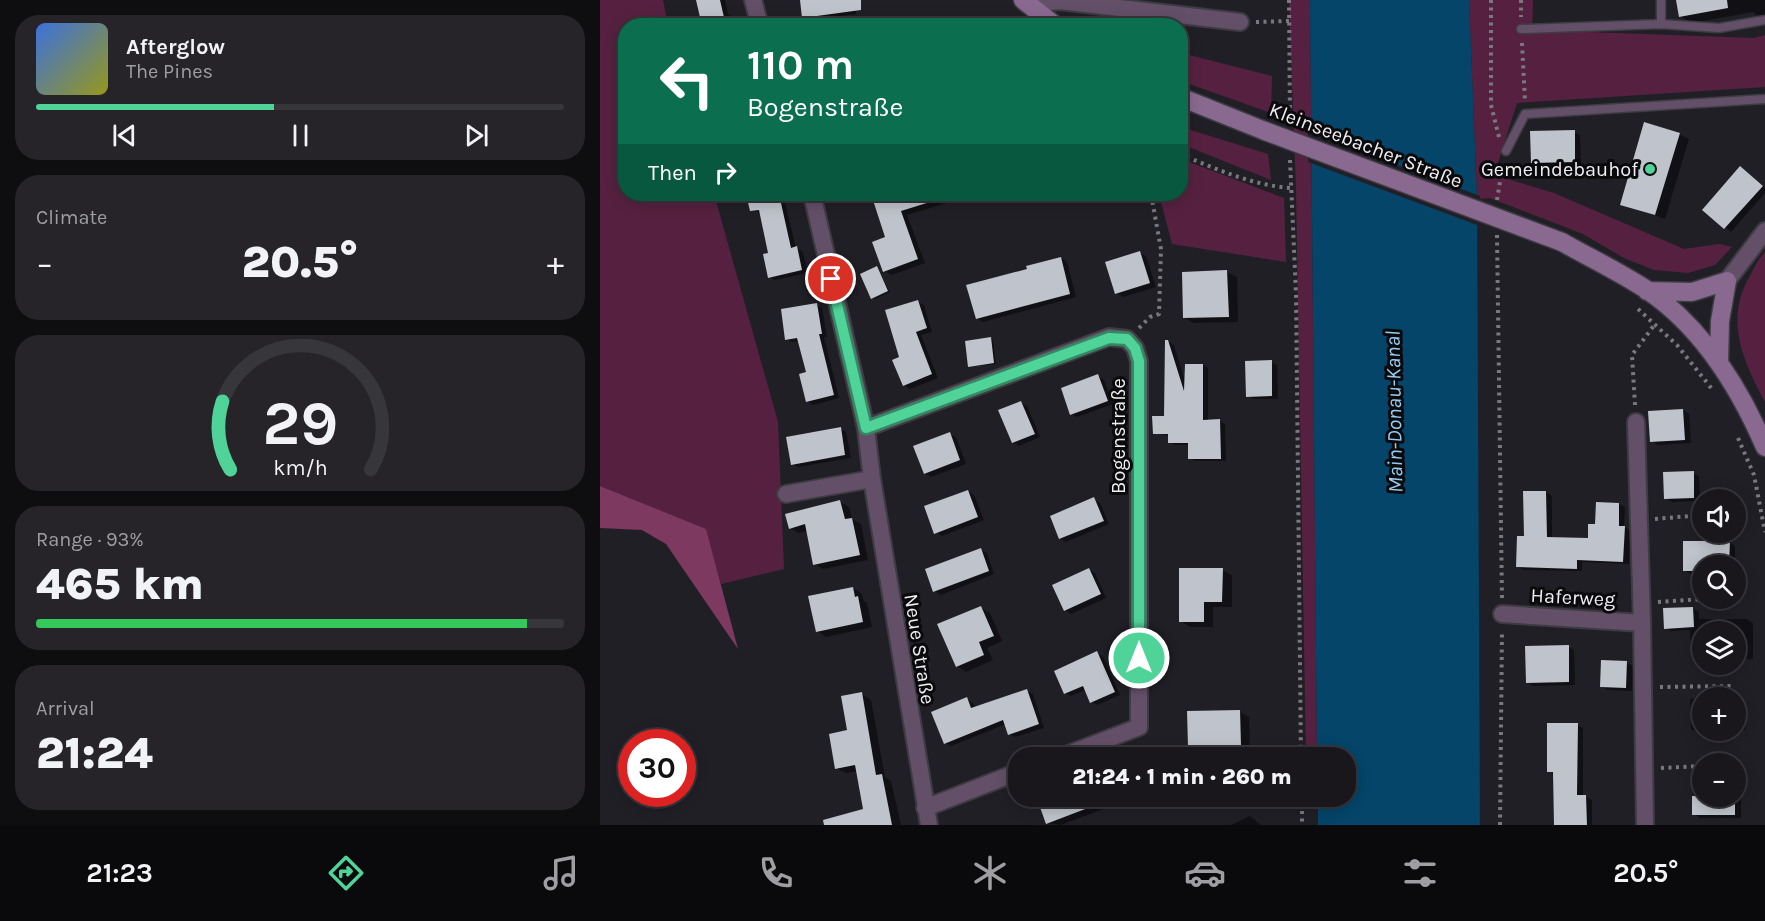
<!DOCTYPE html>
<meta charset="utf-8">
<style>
:root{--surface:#19171c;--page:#262429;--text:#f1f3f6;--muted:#9f9fa3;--line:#37363b;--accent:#50d398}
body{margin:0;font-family:Karla,sans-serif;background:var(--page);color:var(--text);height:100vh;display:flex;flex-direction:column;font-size:22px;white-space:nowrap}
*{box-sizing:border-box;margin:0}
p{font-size:20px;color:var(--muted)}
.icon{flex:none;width:33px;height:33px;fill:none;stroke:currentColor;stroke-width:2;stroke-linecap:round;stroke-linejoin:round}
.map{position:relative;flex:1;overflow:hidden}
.side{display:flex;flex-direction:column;gap:15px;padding:15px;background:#0e0d0f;width:600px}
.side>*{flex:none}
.banner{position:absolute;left:18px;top:18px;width:570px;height:183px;border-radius:24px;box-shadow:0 3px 15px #0003,0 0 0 2px var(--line);background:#0b6e4f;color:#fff;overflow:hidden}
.controls{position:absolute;left:1092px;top:489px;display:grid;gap:12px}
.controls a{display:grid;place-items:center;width:54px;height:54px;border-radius:50%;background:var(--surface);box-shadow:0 3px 15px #0003,0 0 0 2px var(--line);font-size:30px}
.speed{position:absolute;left:18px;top:729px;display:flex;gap:12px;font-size:30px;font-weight:700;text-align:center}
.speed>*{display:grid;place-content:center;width:78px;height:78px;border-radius:50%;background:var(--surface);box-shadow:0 3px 15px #0003,0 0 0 2px var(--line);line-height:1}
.speed .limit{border:9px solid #d22;background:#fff;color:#111}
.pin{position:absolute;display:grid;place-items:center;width:51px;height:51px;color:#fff;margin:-26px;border:3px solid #fff;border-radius:50%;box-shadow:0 2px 6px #0007}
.me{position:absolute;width:66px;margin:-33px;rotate:0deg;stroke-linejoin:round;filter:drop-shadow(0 0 4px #0008)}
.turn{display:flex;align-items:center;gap:21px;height:126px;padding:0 30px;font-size:27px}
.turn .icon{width:78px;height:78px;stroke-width:2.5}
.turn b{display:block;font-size:42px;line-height:51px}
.then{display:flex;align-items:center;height:57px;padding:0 30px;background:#0003;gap:12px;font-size:22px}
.big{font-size:45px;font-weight:800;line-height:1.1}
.side .card{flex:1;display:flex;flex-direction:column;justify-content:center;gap:9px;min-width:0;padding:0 21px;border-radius:24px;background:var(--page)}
.side .dial{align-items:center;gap:0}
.dial svg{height:156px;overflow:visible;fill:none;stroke:var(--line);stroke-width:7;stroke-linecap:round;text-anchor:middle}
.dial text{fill:var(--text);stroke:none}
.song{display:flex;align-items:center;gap:18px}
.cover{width:72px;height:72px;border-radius:9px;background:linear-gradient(135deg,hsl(220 70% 55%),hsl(60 70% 35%))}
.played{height:6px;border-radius:3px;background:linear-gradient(90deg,var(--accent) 45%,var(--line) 45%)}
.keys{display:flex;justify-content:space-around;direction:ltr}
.heat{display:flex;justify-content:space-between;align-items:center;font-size:33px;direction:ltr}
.charge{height:9px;border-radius:4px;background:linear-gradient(90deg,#34c759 93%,var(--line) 0)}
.trip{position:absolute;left:408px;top:747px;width:348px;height:60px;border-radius:24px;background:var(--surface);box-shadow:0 3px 15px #0003,0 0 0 2px var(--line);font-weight:800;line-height:60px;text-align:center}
.tabs{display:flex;height:96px;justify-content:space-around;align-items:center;background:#0a090b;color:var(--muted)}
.tabs .icon{width:42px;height:42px}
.tabs .on{color:var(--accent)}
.tabs b{font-size:27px;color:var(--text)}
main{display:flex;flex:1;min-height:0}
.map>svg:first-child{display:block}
.green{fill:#562140}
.forest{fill:#7d395f}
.water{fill:#044569}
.pier{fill:#211f26}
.shadow{fill:#0007}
.building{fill:#bfc3cb}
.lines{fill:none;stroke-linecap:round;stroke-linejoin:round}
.lane-casing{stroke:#3e3c43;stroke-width:11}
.street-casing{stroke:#3e3c43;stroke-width:20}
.secondary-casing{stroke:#3e3c43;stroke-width:21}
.path{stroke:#79787e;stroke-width:4;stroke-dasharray:3 4.5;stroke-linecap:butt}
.lane{stroke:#644f68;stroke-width:8}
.street{stroke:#644f68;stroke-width:16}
.secondary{stroke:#8a6991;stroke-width:18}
.secondary-bridge-casing{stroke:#3e3c43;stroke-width:21;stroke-linecap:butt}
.secondary-bridge{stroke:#8a6991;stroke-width:18}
.route-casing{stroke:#348963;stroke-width:15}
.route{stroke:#50d398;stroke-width:10}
.poi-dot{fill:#50d398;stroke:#0a0a0c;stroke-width:2}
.labels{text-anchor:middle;stroke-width:6;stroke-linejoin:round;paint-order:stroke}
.street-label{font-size:20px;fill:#efeef3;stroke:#0a0a0c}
.poi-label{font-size:20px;fill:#efeef3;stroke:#0a0a0c;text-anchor:end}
.water-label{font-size:21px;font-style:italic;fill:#94ccf4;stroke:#0a0a0c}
</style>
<main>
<section class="side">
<div class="card">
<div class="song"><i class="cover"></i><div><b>Afterglow</b><p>The Pines</p></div></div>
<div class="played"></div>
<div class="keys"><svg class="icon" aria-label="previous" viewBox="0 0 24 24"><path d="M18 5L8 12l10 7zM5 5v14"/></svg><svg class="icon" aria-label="pause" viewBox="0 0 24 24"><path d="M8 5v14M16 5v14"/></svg><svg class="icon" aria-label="next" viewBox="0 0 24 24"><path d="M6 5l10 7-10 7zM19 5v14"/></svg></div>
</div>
<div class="card"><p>Climate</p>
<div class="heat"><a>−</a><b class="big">20.5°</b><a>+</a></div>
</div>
<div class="card dial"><svg viewBox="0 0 100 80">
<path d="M14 69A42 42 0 1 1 86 69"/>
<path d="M14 69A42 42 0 0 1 10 34" stroke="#50d398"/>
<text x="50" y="56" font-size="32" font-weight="700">29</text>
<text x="50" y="72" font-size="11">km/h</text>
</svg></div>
<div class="card"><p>Range · 93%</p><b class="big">465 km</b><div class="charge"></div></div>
<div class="card"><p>Arrival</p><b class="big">21:24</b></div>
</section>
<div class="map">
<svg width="1165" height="825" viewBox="0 0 1165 825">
<rect width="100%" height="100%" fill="#211f26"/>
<!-- green -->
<path class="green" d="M0,0H63L68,25L26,26V194H114L178,422L184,569L121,584L105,529L0,486Z
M689,0H710L717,758L706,757L696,189Z
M869,0H933L932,30L1154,38L1165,35V87L917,103L894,175L954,193L1084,249L1119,244L1132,247L1115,265L1088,273L1054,270L1024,258L983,234L890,198L877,199Z
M581,53L672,76L671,113L581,81Z
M581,127L668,154L671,180L581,144Z
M581,159L684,198L686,262L572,244L559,194H580Z
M1165,252V402C1143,361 1124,319 1150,276C1154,268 1158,259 1165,252Z"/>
<!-- forest -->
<path class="forest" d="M0,486L106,529L138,649L66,544L42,530L0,528Z"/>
<!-- water -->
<path class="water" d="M710,0H869L877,199L880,825H718V797L746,796V758L717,757Z"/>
<!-- pier -->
<path class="pier" d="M708,132L880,196V226L708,162Z"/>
<!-- shadow -->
<path class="shadow" d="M103,0H125L128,14L134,17L136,26H94L92,19L102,16Z
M201,0H254L256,14L209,20L203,17Z
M1077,0H1165V22L1153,12L1092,23L1080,16Z
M974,132L980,135L981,164L939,166L933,162Z
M1079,134L1089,139L1065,219L1021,204Z
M1141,168L1165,187V193L1131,232L1104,209Z
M147,194H183L196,248L203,252L208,273L175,280L169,277L170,254L161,213L151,210Z
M272,194H394L363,201L360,199L307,215L325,263L292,275L284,271L286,238Z
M485,194H523L492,202L486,198Z
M540,253L546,256L556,287L523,297L517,293Z
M461,258L467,262L476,297L383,322L377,318L429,270Z
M277,268L290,292L275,299L272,298Z
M627,272L637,277L638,322L594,323L585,318Z
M318,302L324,305L332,332L321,335L338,378L310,389L304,385L301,358Z
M216,304L222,308L227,337H224L239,398L213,405L207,401L208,373L199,341L192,342L187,339Z
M391,339L393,340L396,364L370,366Z
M568,341L574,345L585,382L603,365L608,368V421H620L625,424L626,461H595L590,458L589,445H575L570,442V436L554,433L566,418Z
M671,362L677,365L678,399H654L647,396Z
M498,376L504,380L513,404L477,417L471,414Z
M421,403L427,406L440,437L419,446L413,442Z
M1083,410L1089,414L1091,443L1058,445L1052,441Z
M240,429L246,432L251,458L198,467L192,464Z
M349,434L356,437L366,464L331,477L325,473Z
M1093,473L1099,476L1100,501L1072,502L1066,498Z
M368,491L374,495L384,520L342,536L336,532Z
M946,492L952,496V538L989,539L997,526V504H1019L1025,507L1024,527L1031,531L1029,564L982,562V571L924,570L918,567L926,538L925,493Z
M494,499L500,503L509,524L466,542L460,538Z
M240,502L249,507L252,519L261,524L268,560L223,569L215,564L207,531L199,533L190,528Z
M1129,542L1135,546V566H1102V574H1091L1085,571Z
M380,550L387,553L394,574L341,595L335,591L327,570Z
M489,570L495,573L506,598L471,614L465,610Z
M622,570L632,575V607H613V627H590L581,621Z
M253,588L262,594L264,601L267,603L272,627L226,637L217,631Z
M381,608L390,613L402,641L387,648L393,660L366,672L357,666Z
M1093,608L1099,612V619H1147L1153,623V659H1136V632H1102V659L1091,656L1090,630L1071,631L1065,628Z
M968,647L974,650L975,685L933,686L927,682Z
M497,653L503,657L520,695L497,705L491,702L486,690L471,696L465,693Z
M1002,662L1027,663L1033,666L1032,691L1007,690L1001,686Z
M427,691L433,694L444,728L415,737L409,734L406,724L351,746L345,743L367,699L373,703L376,708Z
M262,694L271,700L285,777L291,781L301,825H247L265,810L258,771L246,773L236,768Z
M1137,697L1144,700L1145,730L1097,732L1091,729L1090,699L1102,698V730H1136V698H1117Z
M640,712L649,717L650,750L599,751L589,746Z
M977,725L983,728V796L992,800V825H955L954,774L949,771Z
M543,750L552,758H527Z
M1094,782H1102V796H1136V782L1141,785V818H1100L1094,814Z
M437,796H538L461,825L447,823Z
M650,816L661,825H631Z"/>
<!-- building -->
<path class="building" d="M96,0H120L126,26H102Z
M200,0H261V10L202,18Z
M1076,0H1127L1128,8L1079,17Z
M1044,122L1080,133L1055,215L1020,205Z
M975,130V162L931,163L930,131Z
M1140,166L1163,186L1124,229L1102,210Z
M146,194H179L191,248L197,246L202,270L168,278L163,254L168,253L159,210L150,211Z
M271,194H346V197L301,211L318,259L283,272L272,242L285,237Z
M540,251L550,283L515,294L505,262Z
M461,257L470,294L376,319L366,285L427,269L426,266Z
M277,266L288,291L271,299L260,274Z
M627,270L629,317L583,318L582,272Z
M318,300L327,328L316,332L332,374L303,386L292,360L299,357L285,310Z
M217,303L222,334H219L234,395L206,402L199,374L206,372L197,338L185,340L181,309Z
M391,337L394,363L368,367L365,341Z
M565,340H568L584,391L585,364H603V420L620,419L621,459H588V443H568V434H553L552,416H564Z
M672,360V396L646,397L645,361Z
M498,374L508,401L470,415L461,388Z
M421,401L435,434L412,443L398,410Z
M1083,409L1085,440L1050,442L1048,411Z
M241,427L245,455L191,465L186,437Z
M350,432L360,460L324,474L313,446Z
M1094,471V498L1064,499L1063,472Z
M368,490L378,517L334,534L324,506Z
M923,491H946L947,537L988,538V524H995L996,502L1019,503V526H1025L1023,562L977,560V569L916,567L917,536H924Z
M494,497L504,521L459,539L450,516Z
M240,500L245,519L252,518L260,555L213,565L205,524L189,529L185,514Z
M1083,541H1130L1129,566H1102V571H1083Z
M381,548L389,571L333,592L325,569Z
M489,568L501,594L464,611L452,585Z
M579,568H623L622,602H604V622H579Z
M253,587L255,597L258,596L263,622L216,632L208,596Z
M381,606L394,636L379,642L384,655L356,667L337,624Z
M1093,607L1094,627L1064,629L1063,608Z
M969,645V682L926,683L925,646Z
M497,651L515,692L490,703L483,686L464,694L454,671Z
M1001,660L1027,661L1026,688L1000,687Z
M427,689L439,724L408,735L403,720L344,744L331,712L367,697L371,708Z
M262,692L276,775L282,774L292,825H224L223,820L263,809L255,765L235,769L229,734L247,730L241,696Z
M640,710L641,746L588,747L587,711Z
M947,723H978L977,795H986L987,825H954L953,772H947Z
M436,796H514V798L446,824Z
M1092,796H1135V815H1092Z"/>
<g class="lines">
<!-- lane casing -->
<g class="lane-casing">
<path id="lane" d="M1061,24L1119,28L1165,20
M921,29L1061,24V0
M906,151L925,114L1165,99"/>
</g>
<!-- street casing -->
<g class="street-casing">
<path id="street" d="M153,0L160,26
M427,4L460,1L640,22
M212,194L266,428L272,479L329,825
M1127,281L1165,231
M1036,422L1042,623
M266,428L509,337L527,339L535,348L539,361V727L458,758
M186,494L272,479
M902,614L1042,623L1045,825
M325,808L418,772"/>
</g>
<!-- secondary casing -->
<g class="secondary-casing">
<path id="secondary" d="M423,0L456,26
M580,97L665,131
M962,242C990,258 1020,272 1047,290C1102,327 1139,387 1165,447
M1047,291L1092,292L1127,281L1120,321L1119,362"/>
</g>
<!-- path -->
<path class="path" d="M689,0L690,122
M891,0V105L899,137
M921,0V17
M656,22L689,21
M922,43L925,101
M580,154C616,169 652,185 690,188
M690,160L696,294L701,758
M897,200L903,163
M897,235L902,599
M1038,309L1077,345L1112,389
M539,328L550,317L559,314L561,249L551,194
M1035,405L1032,355L1055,324
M1138,438L1154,475L1165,532
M1055,519L1102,515
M1058,602L1120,598
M1060,687L1132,686
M1061,768L1102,766
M702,796V825
M900,825L902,631"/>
<!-- lane -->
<use href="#lane" class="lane"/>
<!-- street -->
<use href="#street" class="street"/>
<!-- secondary -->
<use href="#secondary" class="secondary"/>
<!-- secondary-bridge casing -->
<g class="secondary-bridge-casing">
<path id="secondary-bridge" d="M665,131L962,242"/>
</g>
<!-- secondary-bridge -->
<use href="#secondary-bridge" class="secondary-bridge"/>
</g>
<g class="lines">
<!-- route casing -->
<g class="route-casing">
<path id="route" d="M231,279L266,428L509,338L527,339L535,348L539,361V658"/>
</g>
<!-- route -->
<use href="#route" class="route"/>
</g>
<!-- markers -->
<circle class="poi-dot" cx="1050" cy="169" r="6"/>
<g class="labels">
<!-- street labels -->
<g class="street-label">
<text transform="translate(766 145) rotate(21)" y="7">Kleinseebacher Straße</text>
<text transform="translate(518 436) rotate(-90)" y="7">Bogenstraße</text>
<text transform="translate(973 597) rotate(3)" y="7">Haferweg</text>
<text transform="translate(320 649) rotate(81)" y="7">Neue Straße</text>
</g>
<!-- poi labels -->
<g class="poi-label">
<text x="1038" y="176">Gemeindebauhof</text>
</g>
<!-- water labels -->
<g class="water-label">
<text transform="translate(794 412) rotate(-91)" y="7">Main-Donau-Kanal</text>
</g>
</g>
</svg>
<div class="controls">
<a><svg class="icon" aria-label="sound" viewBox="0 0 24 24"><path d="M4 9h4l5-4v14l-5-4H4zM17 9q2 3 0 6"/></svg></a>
<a><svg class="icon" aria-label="search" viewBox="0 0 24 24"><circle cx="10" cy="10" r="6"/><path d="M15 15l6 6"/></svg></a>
<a><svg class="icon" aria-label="layers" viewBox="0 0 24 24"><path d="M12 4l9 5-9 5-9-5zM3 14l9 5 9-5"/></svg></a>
<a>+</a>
<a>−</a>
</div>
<div class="speed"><div class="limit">30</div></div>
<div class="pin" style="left:231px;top:279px;background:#d93025"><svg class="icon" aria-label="arrive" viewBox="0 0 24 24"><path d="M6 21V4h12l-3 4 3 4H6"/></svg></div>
<svg class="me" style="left:539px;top:658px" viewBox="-20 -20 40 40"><circle r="17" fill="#50d398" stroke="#fff" stroke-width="3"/><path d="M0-11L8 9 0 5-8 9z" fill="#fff"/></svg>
<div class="trip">21:24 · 1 min · 260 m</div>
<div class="banner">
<div class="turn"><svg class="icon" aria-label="left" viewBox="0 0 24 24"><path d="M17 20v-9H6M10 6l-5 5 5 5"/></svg><div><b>110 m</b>Bogenstraße</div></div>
<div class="then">Then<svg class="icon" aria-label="right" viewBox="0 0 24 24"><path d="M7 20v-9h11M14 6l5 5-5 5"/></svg></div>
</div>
</div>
</main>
<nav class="tabs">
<b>21:23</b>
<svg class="icon on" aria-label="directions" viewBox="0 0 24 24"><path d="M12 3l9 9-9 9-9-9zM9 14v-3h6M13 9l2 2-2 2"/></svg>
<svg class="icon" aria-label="music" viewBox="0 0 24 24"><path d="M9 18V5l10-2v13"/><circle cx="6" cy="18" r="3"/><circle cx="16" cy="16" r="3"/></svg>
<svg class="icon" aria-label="phone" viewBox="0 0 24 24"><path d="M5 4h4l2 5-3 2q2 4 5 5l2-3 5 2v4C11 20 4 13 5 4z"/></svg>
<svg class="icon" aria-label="climate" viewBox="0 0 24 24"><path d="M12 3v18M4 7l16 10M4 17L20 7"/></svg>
<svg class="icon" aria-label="car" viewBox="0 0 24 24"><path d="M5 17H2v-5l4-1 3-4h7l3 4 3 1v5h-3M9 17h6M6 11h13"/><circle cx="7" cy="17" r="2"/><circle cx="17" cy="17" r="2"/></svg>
<svg class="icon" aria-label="filters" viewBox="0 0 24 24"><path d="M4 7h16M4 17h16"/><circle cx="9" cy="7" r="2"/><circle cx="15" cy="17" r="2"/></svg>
<b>20.5°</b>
</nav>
